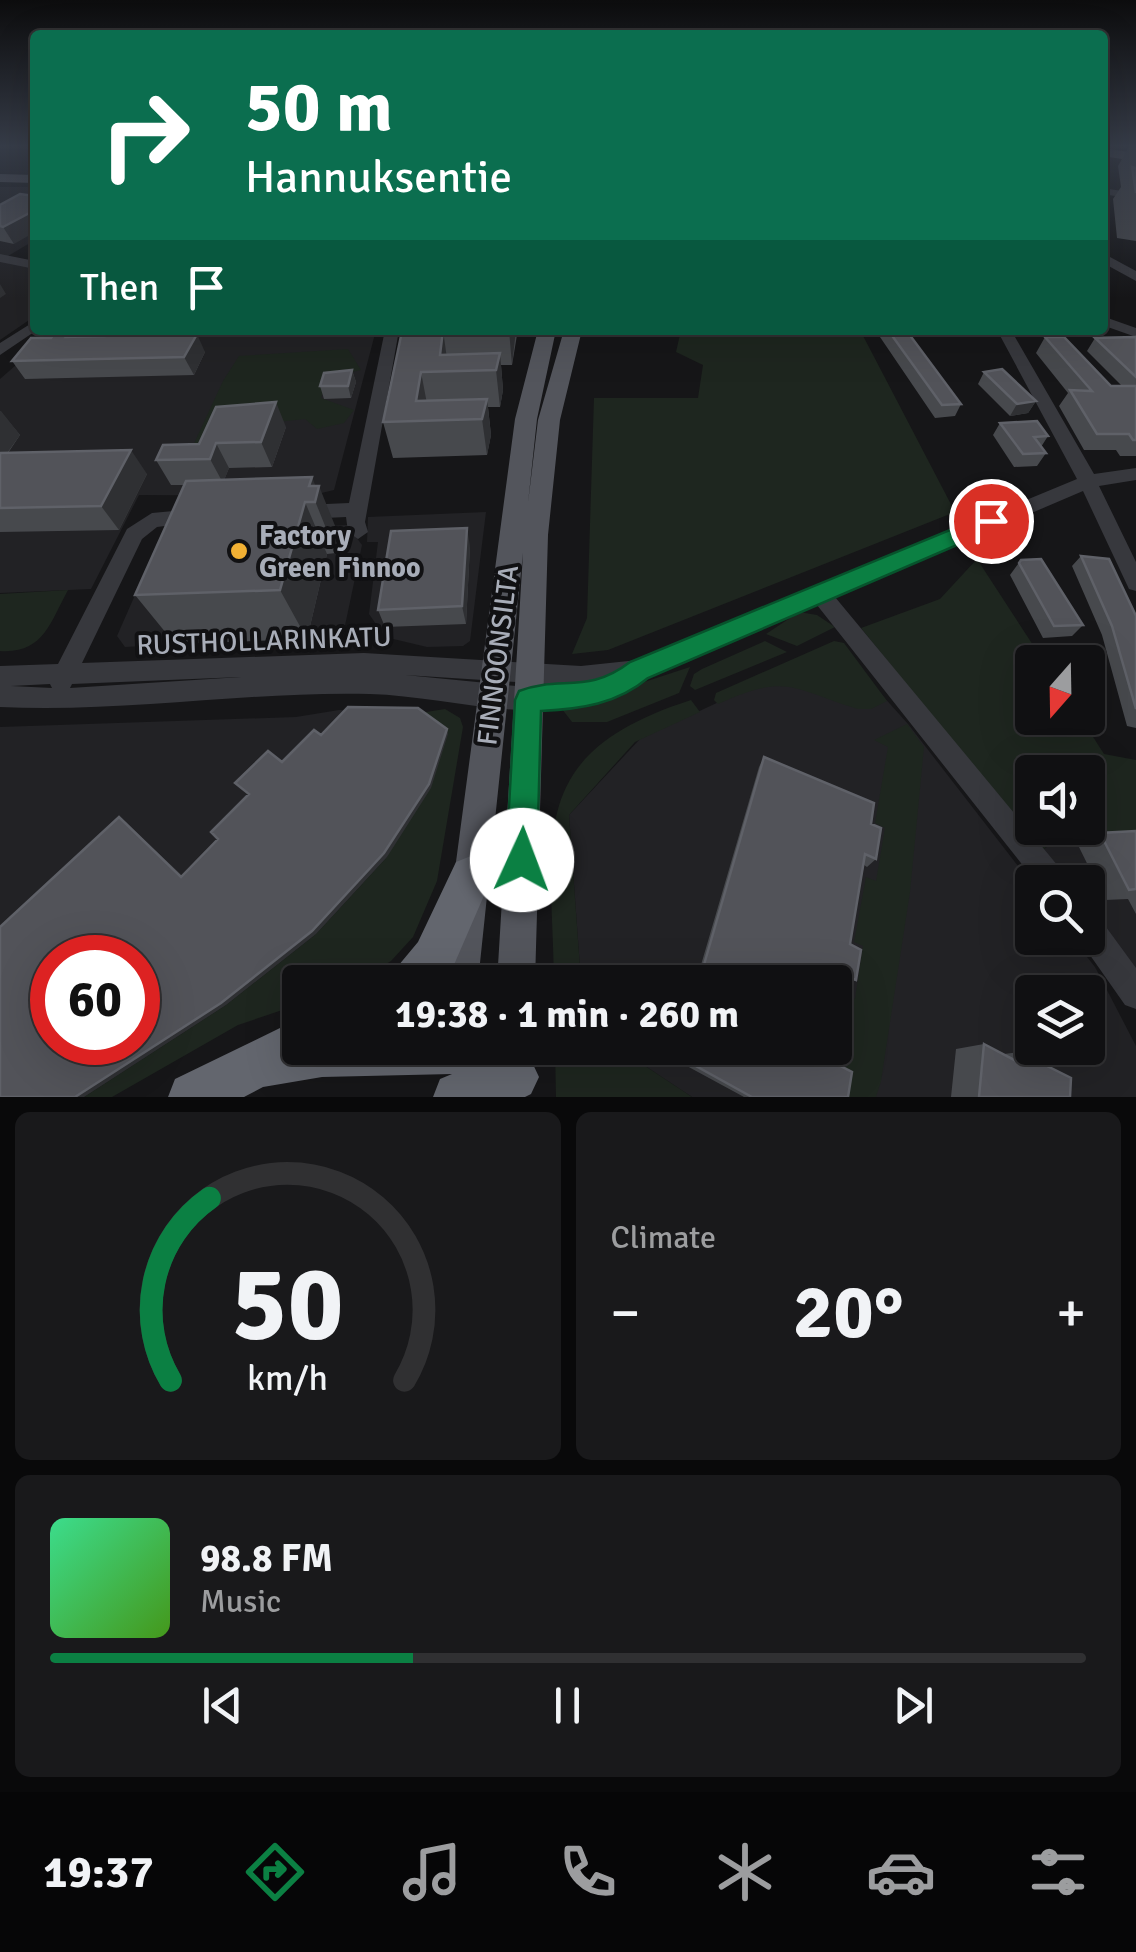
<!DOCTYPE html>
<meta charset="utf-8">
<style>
:root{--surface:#101012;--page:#19191b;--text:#f1f3f6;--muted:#9c9d9f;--line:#303032;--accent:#0b8043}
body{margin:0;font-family:Signika,sans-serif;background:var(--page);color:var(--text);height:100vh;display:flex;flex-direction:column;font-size:38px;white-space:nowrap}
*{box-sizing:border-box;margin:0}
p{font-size:32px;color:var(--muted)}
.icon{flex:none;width:55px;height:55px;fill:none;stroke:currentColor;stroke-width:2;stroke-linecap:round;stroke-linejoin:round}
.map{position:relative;height:1097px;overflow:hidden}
.drawer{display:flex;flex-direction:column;gap:15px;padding:15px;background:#09090a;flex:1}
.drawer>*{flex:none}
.top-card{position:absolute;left:30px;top:30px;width:1078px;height:305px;border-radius:10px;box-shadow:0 10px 40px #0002,0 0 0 2px var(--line);background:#0b6e4f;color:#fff;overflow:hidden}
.needle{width:65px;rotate:200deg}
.tools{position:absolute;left:1015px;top:645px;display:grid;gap:20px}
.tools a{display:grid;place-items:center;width:90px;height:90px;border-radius:10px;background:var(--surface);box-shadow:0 10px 40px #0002,0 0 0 2px var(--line);font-size:50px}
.speed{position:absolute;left:30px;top:935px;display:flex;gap:20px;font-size:50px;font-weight:700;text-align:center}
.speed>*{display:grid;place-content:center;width:130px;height:130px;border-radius:50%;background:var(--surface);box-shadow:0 10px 40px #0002,0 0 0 2px var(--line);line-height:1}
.speed .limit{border:15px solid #d22;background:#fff;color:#111}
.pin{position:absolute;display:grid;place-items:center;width:85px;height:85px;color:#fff;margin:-42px;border:5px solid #fff;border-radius:50%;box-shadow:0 2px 10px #0007}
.me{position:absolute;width:110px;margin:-55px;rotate:2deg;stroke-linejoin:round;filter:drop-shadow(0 0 8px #0008)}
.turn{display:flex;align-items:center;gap:35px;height:210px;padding:0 50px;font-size:45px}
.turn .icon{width:130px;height:130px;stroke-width:2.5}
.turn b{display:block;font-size:70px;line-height:85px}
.then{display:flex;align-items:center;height:95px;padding:0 50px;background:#0003;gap:20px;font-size:38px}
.big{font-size:75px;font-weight:700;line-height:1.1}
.drawer .card{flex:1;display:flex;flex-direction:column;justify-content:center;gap:15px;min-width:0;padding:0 35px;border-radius:15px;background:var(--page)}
.drawer .dial{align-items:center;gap:0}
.dial svg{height:260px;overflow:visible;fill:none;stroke:var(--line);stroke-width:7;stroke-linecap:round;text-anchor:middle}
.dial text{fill:var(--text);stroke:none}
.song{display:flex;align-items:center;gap:30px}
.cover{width:120px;height:120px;border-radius:15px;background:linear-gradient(135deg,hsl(150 70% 55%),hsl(100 70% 35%))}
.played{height:10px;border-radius:5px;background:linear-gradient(90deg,var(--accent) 35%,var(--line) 35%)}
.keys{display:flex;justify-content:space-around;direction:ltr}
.heat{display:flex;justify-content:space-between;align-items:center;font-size:55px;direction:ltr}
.drawer .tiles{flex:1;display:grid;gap:15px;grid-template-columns:1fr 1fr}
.card:last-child{grid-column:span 2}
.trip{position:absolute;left:282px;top:965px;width:570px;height:100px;border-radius:10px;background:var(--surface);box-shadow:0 10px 40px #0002,0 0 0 2px var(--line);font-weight:700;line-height:100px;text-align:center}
.dock{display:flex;height:160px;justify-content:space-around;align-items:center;background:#060607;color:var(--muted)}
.dock .icon{width:70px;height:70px}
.dock .on{color:var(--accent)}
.dock b{font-size:45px;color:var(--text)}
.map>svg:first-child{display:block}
.built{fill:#222225;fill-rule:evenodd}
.green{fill:#1e261f;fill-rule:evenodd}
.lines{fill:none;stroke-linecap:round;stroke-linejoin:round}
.minor{fill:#37383d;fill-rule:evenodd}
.major{fill:#53555c;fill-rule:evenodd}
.highway{fill:#63666e;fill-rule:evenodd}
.wall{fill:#47494d}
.shaded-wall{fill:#2f3033}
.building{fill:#525359;stroke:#5f6168;stroke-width:2.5;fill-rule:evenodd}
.route{fill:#0b8043;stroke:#07532c;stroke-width:2.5}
.poi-dot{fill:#f2b134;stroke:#111113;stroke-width:4}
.labels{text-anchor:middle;stroke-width:8;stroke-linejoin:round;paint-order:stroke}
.poi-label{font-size:28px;font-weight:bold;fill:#a8adb8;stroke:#111113;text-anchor:start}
.street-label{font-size:28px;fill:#a8adb8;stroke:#111113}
</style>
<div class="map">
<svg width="1136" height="1097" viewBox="0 0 1136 1097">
<rect width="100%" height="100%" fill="#161618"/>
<!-- built -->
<path class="built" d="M0,187H35V240L3,259L35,268V316L0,340Z
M56,330H376L334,490L309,496L139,495L91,589L0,593V379Z
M486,512L470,641L463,646L427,647L385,637L369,614L378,542H367L368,517Z
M347,525L362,545L343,635L125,647L117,636L157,545L174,534Z
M838,646L908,724L1032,884V938H1072L1095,967L1136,1046V1097H692L618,1048H835V982H581L569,815L640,739ZM1032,992H1088V1048H1032Z
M339,710L420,713L448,734L431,788L387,857L316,934L226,1005L84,1097H0V727L296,717ZM52,958H138V1042H52Z
M1132,831L1136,838V977L1088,910V882H1066L1041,851L1063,835Z"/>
<!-- green -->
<path class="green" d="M681,330H860L955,512L608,650L572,654L587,618L594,398H698L703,365L676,352Z
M348,349L361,370L329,377L321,398L354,410L344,423L317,429L305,419L267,423L190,452L223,381L239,356Z
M977,559L1044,662H1032V718H1081L1104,754L1136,760V838L1131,831L1063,835L1041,851L861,628L940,599ZM1032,772H1088V828H1032Z
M68,590C50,623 43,654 0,651V594Z
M799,612L817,615L835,627L797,646L766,634Z
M765,641L787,652L695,690L690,686L694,674L702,669Z
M834,641L844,643L887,701L871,709H858C792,689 788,672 718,704L714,700L716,693Z
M690,667L679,693L607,722H572L562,709Z
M691,700L700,712L635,742L569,815L581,982H554C552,836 523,754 691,700Z
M445,709L460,718L463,727L437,881L413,937L391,961L357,982H300V1004L238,1025L112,1097H84L226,1005L316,934L387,857L420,713Z
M907,724L924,747L910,892L881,1081L876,1097H840L847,1060L835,1052L845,995L855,999L863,946L854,942L866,877L876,881L885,828L875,823L888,747L874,740Z
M555,1048H618L692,1097H556Z"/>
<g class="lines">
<!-- minor -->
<path class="minor" d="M1102,188L1136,193V199L1102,194Z
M0,254L35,261V269L0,262Z
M1110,257L1136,271V281L1105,264V258Z
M1102,316L1136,328V337L1102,325Z
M35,321L37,330L0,355V343Z
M385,330H399L365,522L368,532L358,539L348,532L346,517L304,519L294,512L304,505L349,503Z
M997,330H1011L1094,474L1136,468V480L1099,486L1136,562V591L1129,589L1083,491L835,597L1063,872L1067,882H1036L817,605C762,628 703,648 650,676C629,687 612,700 589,706C522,721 439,696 370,694C246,691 124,713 0,707V666L58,664L127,529L152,513L195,509L202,511L205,516L202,521L157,527L142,539L82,663L364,653L581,666L638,660L1077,479ZM405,675L579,686L527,687ZM241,677L70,688L72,684ZM50,684L52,688L11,686Z
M1088,911L1098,916L1136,968V1009L1125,1005L1078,938H1088Z"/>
<!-- major -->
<path class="major" d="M1102,148L1136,153V161L1102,156Z
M0,174L35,175V183L0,182Z
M538,330H556L537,419L528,503L538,420L564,330H582L560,420L548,535L535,982H497L523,553L478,982H440L515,419Z"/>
<!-- highway -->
<path class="highway" d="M471,856L486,862L492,877L450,974L443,982H391L398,966L418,942L456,862Z
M280,1028L300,1032V1048H505L531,1060L539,1077L531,1094L525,1097H433L440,1079L452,1074L322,1077L263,1087L244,1097H168L175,1079Z"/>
</g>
<!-- wall -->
<path class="wall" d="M1130,145H1136V241L1117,238L1113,199L1121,187L1118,166Z
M0,205L14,244L0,241Z
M95,330L91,337L105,336L110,330H184L181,334L205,352L194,375L25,379L12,361Z
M409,330H520V335H517L512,365H501L503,390L500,407H488L491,435L487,455L393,458L383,422L410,334Z
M882,330H906L961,404L955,416L935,418L880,337Z
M1136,335V456H1120L1116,450H1084L1059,406L1068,393L1036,353L1045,337L1111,386H1122L1087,351L1095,338L1134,337Z
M352,370L356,382L351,398L324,399L320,386Z
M984,372L1036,401L1028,413L1010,416L978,384Z
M0,411L20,435L8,453L147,474L119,530L0,532Z
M1000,423L1048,436L1041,447L1046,453L1037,466L1014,467L993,435Z
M286,427L272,467L229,468L224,480L315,486L340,538L336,553L327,554L307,639L175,644L135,595L184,485H171L156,460L199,444Z
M470,546L466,624L385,627L378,610Z
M1081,556L1136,616V728L1127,726L1102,635L1072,566Z
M1021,560L1083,625L1072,636L1043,638L1010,575Z
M764,757L871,824L876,859L867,867L864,865L850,944L856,980L847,985L835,982H696L759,767Z
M1136,831V914L1128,899L1105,900L1078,845L1100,833Z
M984,1044L1004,1054L1019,1052L1070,1097H951L956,1049Z
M677,1048H832L829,1060L848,1097H744L674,1059Z"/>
<!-- shaded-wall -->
<path class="shaded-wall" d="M35,210V232L14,244L3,227Z
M0,284L6,294L0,298Z
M71,330H95L78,355L66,337Z
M164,330H184L170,353L161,335Z
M443,330L448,366L440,355Z
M509,330H516L512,365Z
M197,334L205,352L194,375L184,357Z
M500,353L503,390L500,407L496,370Z
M352,370L356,382L351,398L348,386Z
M421,372L428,409L416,401Z
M487,399L491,435L487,455L482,419Z
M1036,401L1028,413L1010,416L1017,404Z
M276,402L286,427L272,467L261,442Z
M1,411L20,435L0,463V412Z
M216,443L229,468L223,483L210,459Z
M131,450L147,474L119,530L101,506Z
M312,477L318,492L319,486L340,538L336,553L309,486Z
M305,502L327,554L307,639L280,590Z
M467,528L470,546L466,624L462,606Z
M447,729L448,734L431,788L387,857L316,934L226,1005L84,1097H75Z
M119,817L125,822L187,880L181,877Z"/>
<!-- building -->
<path class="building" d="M1132,167L1136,168V193Z
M20,194L35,196V210L3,227L0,226V205Z
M57,330H71L66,337L105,336L110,330H164L161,335L197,334L184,357L12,361L31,338H51Z
M423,330H460H443L440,355L500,353L496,370L421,372L416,401L487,399L482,419L383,422L401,336Z
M888,330H906L961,404L942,405Z
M1045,337H1064L1111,386H1136V440H1133L1129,434H1097L1070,390L1092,391Z
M1136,337V377L1095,338Z
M1002,369L1036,401L1017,404L984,372Z
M352,370L348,386H320L324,373Z
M276,402L261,442L216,443L210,459L156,460L163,445L199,444L216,407Z
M1037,421L1048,436L1034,437L1046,453L1023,454L1000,423Z
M131,450L101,506L0,508V453Z
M312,477L309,486H319L315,502H305L280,590L135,595L186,481Z
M467,528L462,606L378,610L391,531Z
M1081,556L1109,559L1136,616V709L1112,626Z
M1041,559L1083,625L1054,626L1019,563L1021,560Z
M348,707L418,708L447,729L429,784L384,853L312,931L221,1003L75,1097H0V927L119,817L181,877L218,839L211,832L249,794L235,783L268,751L282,762L314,730L321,735ZM52,958H138V1042H52Z
M764,757L874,803L871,824L881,828L876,859L865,854L850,944L861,950L856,980L844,975L835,1028V982H699Z
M1136,831V889L1129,890L1100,833Z
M984,1044L1018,1062L1019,1052L1071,1078L1070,1097H979Z
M680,1048H832L829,1060L852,1072L848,1097H752L678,1056Z"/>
<!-- sky -->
<linearGradient id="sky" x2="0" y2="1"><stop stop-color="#0c0c0d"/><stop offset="0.49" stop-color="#363c48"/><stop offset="1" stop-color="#363c48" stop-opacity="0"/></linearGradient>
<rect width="1136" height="298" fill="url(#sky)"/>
<!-- route -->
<path class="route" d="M991,513L999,515L1002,521L999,527L648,678C617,704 581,709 541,711L537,860L533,871L522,875L510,871L506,860L515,700L519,691C561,675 587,695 630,662Z"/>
<!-- markers -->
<circle class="poi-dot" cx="239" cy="551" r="10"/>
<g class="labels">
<!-- poi labels -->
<g class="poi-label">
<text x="259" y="545">Factory<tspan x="259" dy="32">Green Finnoo</tspan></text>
</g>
<!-- street labels -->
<g class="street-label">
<text transform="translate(264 640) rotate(-2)" y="10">RUSTHOLLARINKATU</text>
<text transform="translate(497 655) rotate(-83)" y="10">FINNOONSILTA</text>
</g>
</g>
</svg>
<div class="tools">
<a><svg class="needle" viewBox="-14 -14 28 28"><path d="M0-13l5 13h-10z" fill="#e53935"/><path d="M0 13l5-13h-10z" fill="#9c9d9f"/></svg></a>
<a><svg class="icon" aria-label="sound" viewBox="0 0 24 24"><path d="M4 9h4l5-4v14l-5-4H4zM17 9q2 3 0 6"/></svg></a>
<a><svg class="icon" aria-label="search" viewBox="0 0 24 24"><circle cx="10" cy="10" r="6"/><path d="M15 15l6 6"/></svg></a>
<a><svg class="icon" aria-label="layers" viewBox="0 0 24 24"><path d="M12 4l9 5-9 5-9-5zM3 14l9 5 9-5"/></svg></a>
</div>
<div class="speed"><div class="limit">60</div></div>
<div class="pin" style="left:991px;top:521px;background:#d93025"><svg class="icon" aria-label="arrive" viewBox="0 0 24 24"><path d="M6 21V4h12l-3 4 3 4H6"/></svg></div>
<svg class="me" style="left:522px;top:860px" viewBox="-20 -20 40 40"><circle r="19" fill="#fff"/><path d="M0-13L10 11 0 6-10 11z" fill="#0b8043"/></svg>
<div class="trip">19:38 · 1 min · 260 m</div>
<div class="top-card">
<div class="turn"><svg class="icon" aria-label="right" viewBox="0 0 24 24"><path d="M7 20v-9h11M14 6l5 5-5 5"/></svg><div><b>50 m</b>Hannuksentie</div></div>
<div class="then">Then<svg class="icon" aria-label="arrive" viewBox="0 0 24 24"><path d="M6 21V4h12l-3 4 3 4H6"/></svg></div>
</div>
</div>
<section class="drawer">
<div class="tiles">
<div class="card dial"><svg viewBox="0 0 100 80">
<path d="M14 69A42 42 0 1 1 86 69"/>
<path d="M14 69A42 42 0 0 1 26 13" stroke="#0b8043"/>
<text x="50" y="56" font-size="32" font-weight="700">50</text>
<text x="50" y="72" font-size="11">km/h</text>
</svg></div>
<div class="card"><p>Climate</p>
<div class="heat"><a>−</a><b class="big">20°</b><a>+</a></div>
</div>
<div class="card">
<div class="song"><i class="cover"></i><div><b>98.8 FM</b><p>Music</p></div></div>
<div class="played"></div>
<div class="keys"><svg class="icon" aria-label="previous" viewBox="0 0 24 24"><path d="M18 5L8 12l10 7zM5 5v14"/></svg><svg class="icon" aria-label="pause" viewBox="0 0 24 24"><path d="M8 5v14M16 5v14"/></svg><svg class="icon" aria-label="next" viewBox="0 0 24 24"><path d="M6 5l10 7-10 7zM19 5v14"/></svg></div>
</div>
</div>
</section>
<nav class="dock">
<b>19:37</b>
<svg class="icon on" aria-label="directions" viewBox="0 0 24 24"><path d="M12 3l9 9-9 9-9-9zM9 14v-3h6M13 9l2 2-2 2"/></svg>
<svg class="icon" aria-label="music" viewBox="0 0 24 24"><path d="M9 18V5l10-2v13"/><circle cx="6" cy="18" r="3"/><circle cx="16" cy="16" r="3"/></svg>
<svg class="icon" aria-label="phone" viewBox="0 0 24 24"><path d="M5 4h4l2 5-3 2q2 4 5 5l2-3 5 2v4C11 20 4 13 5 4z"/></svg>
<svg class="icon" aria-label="climate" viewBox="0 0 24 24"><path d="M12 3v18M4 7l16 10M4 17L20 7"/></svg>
<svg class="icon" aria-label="car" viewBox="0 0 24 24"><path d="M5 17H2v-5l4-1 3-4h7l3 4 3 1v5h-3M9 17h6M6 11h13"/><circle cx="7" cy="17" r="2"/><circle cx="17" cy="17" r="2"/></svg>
<svg class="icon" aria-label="filters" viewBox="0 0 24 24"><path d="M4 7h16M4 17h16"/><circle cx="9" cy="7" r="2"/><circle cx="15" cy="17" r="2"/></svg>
</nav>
